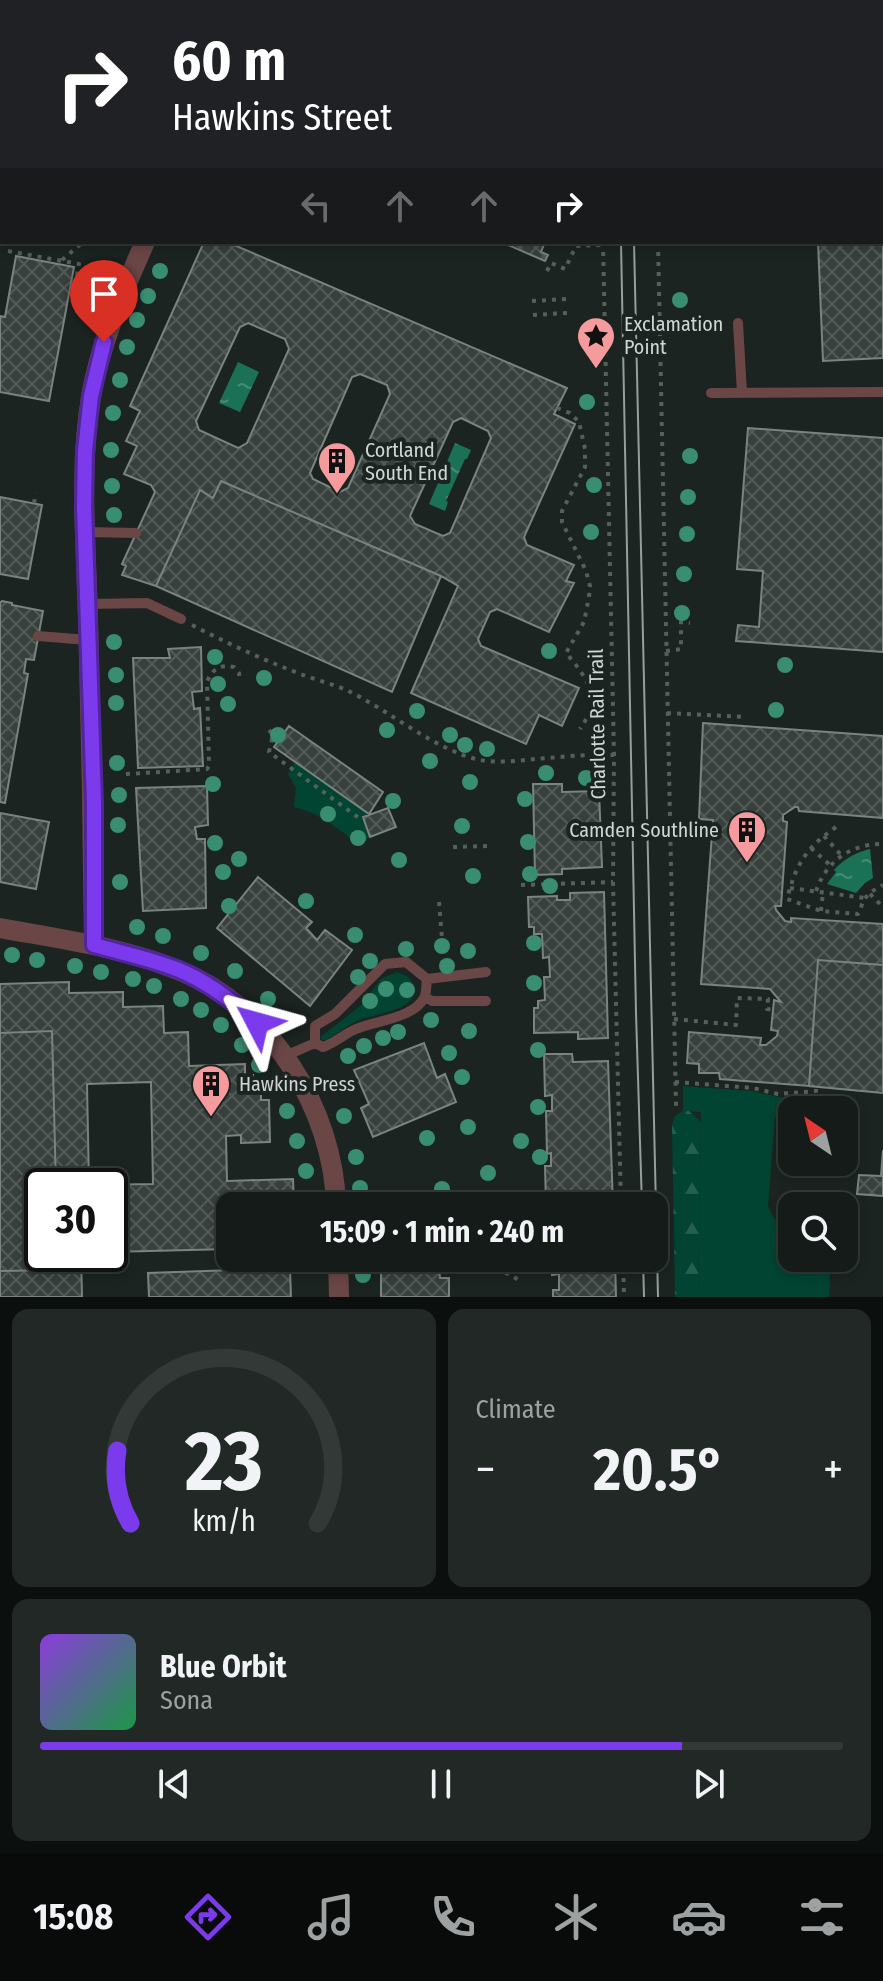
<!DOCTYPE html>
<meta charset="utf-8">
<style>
:root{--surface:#141b18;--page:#212825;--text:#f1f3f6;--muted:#9da1a2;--line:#333937;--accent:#7c3aed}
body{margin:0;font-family:"Fira Sans Condensed",sans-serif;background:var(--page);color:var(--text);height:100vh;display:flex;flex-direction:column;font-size:30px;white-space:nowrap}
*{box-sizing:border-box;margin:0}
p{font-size:26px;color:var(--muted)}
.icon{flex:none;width:44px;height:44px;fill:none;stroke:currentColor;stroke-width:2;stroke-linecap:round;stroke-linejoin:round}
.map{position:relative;height:1297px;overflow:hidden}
.sheet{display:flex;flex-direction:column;gap:12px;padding:12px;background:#0b0f0d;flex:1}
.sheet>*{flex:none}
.banner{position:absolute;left:0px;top:0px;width:884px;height:244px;box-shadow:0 4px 12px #0003,0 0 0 2px var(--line);background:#202124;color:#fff;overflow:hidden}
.needle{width:52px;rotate:325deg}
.fabs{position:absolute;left:778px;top:1096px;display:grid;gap:16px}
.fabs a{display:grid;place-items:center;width:80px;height:80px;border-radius:16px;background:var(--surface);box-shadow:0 4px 12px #0003,0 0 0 2px var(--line);font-size:40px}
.speed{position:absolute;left:24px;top:1168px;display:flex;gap:16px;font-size:40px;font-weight:700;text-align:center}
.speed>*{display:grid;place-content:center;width:104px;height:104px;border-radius:50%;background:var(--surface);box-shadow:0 4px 12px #0003,0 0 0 2px var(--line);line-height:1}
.speed .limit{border:4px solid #111;border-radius:12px;background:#fff;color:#111}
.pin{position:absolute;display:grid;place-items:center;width:68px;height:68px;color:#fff;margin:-82px -34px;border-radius:50% 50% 50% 0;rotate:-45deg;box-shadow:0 0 8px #0007}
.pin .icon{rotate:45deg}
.me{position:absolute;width:88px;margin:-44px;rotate:309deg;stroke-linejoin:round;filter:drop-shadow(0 0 6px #0008)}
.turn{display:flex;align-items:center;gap:28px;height:168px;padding:0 40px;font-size:36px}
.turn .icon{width:104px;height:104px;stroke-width:2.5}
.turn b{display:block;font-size:56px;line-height:68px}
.lanes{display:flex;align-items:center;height:76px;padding:0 40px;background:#0003;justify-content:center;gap:40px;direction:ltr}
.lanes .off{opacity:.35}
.big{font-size:60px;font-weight:700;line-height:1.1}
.sheet .widget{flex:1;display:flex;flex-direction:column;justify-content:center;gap:12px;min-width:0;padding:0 28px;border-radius:16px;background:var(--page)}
.sheet .dial{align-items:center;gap:0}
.dial svg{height:208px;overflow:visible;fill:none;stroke:var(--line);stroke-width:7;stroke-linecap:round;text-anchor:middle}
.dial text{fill:var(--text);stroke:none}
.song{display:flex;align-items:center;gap:24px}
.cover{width:96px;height:96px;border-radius:12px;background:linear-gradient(135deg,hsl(270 70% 55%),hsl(140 70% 35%))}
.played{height:8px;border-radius:4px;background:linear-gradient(90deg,var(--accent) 80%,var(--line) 80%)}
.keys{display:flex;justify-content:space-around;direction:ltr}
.heat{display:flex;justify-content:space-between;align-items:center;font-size:44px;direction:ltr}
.sheet .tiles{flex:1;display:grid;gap:12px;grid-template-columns:1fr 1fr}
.widget:last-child{grid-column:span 2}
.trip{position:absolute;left:216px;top:1192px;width:452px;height:80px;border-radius:16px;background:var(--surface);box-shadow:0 4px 12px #0003,0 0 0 2px var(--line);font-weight:700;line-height:80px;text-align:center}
.menu{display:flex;height:128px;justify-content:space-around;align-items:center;background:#080b0a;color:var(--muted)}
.menu .icon{width:56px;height:56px}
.menu .selected{color:var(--accent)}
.menu b{font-size:36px;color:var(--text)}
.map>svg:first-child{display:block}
.green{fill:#004431}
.forest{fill:url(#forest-firs)}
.water{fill:url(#water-ripples)}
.building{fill:url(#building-cross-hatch);stroke:#79837f;stroke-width:2;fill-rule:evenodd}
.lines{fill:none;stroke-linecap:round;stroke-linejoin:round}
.path{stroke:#575f5b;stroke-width:4;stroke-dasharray:4 6;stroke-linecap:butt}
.service{stroke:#6b4647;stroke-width:10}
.minor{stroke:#6b4647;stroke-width:20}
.tram{stroke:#979e9b;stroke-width:2}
.tree{fill:#398e71}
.route-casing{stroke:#51269a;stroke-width:20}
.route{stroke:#7c3aed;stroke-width:14}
.labels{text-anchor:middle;stroke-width:8;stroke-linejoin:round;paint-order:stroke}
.poi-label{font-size:20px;fill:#d0d6d3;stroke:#1b2420;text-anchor:start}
.street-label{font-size:20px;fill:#d0d6d3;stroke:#1b2420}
</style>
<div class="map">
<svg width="883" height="1297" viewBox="0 0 883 1297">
<defs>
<pattern id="forest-firs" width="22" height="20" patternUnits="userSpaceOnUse" patternTransform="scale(2)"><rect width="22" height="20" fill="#004431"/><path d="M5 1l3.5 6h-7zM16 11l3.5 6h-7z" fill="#245e4e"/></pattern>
<pattern id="water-ripples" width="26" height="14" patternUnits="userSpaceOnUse" patternTransform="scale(2)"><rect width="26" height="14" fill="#1b7156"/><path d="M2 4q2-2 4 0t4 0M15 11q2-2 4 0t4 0" fill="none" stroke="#468b75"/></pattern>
<pattern id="building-cross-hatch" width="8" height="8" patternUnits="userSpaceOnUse" patternTransform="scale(2)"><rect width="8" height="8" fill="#37403c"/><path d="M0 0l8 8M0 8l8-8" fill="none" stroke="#535b57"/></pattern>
</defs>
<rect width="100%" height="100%" fill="#1b2420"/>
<!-- green -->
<path class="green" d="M295,762L369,814L363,817L370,837L360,846C340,830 320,813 294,807L296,788L288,774Z
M397,972C406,975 413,979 414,988C418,1010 374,1014 359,1020C348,1025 337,1033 326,1040H322L320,1037L322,1036L360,1006L382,978Z
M683,1086L751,1091L784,1098L809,1095L808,1110H792V1118L775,1117L768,1205C772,1217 779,1227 792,1229V1258H831L829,1297H698L701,1112L683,1111Z"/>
<!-- forest -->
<path class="forest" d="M683,1111H689L701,1122L698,1297H675L672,1125L675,1116Z"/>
<!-- water -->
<path class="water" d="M238,362L259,372L240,412L219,403Z
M455,443L471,450L467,459H465L446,501L448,502L445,511L429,504Z
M870,849L873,878L865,883L856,893L827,884L836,872L834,870C845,858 855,853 870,849Z"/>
<!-- building -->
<path class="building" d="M0,0H14L15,2H2V126L0,122Z
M114,0H173L177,2H113Z
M298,0H572L575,2H297Z
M755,0H883V358L823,361L818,242H882V2H755Z
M204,242H227L567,388L554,414L575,424L524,537L527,545L574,565L566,581L574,583L549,632L497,609L490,612L478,639L481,646L579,688L562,726L539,715L526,744L411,693L458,586L441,576L221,481L213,498L200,490L156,586L122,575L126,566L122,564L155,492L151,485L124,474L137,446L126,441L140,411L130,406ZM248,323L285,339L289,349L247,443L238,448L199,430L196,421L240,327ZM360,374L387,385L390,394L348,488L340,492L313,479L310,473L352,377ZM461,418L488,431L491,438L450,533L443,536L415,524L410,516L453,422Z
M501,242H545L541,252L548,255L545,261Z
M16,256L74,267L49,401L0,392V316L5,317Z
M748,428L883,438V652L736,641L738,625L759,627L763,571L737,569Z
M221,481L441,576L392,692L156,586L200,490L213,498Z
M0,497L42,505L28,579L0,574Z
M2,601L12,603V605L43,611L34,660L26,659L24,673L28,674L5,803L0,802V603Z
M201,647L202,691L192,692L194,709L200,708L203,766L138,768L133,658H170L168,649Z
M703,723L883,736V818L799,811L798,807H795L783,815V821L787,822L781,906H775L776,910L785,921L791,922V918L883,924V965L818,960L809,1086L720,1079L719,1073H699V1064L687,1063L689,1032L761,1038L760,1045H766L777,1036L778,1031L771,1030L774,1000L781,1002L770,989L701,984L713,820L699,819Z
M289,726L383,792L369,814L274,747Z
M533,784H562V792L599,791L602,867L562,869V874L535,875Z
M207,786L208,825L195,827L197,839H205L206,908L143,911L136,788Z
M388,808L396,827L370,837L363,817Z
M0,813L49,822L36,889L0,882Z
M258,877L312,922L306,928L317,940L325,930L352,950L310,1006L217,928Z
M604,892L608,1038L578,1039V1032L534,1033V1008H538V1001L545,1000L544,977H550L549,957L543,958L542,934H534V927H529L528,897L557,896V900H570V893Z
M818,960L883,965V1093L809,1086Z
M69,982V993L123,992V1007L163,1006L164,1033L188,1032L189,1066L245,1064V1075H253V1086H261V1100H269L270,1142L241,1143V1135L226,1136L227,1181L293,1179L294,1206H230V1249L110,1252V1186H56L52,1031L0,1033V984ZM151,1082L153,1184L89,1185L87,1084Z
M52,1031L56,1186H42V1254H57V1270L0,1271V1033Z
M424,1043L437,1078L445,1074L456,1102L373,1137L361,1108L369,1104L354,1070Z
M544,1054H572L573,1062L608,1061L613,1206H595V1203L575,1204V1206H546L545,1166H551V1153L547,1154L546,1111H552V1095L545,1096Z
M883,1150V1196L857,1194L859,1175L881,1176Z
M444,1201V1206H380L379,1203Z
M57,1254H81L82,1297H0V1271L57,1270Z
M381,1258H445V1261L438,1260L440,1278H449V1297H381Z
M552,1258H615L616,1297H553V1290H559V1274L552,1275Z
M290,1268L291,1297H149L148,1273Z"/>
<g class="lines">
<!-- path -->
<path class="path" d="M598,0V2
M662,2V0
M603,242L614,755L613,882L621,1206
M658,242L676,1106
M8,251L79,264L74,291L86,293
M62,260L83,242
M547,271L551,263L565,269L576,246L603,245
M532,301L566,299
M533,315L567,313
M557,408L570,413L579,422L585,449V467L562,511V522L586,571L590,586L589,597L584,622L566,653C579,668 597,689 590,712C588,717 583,724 580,729
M34,503L36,493
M192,625C227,643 261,659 298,673C313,679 329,683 344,689C388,709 434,750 480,760C497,763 517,761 535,759C561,757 587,754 614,755
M666,651L681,649V622L690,623
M667,713L747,717
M269,730L273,735L269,752L359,818
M126,774L207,769L209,766L207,682C212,669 220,664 234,667L239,673L240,681
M836,827C806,848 796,864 787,899L821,911L858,914C860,911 861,908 862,904C865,895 875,889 883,885
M824,836L841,855
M453,847L489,846
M811,848L830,865
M521,885L613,882
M790,888L865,898
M816,891C827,860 851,844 883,844
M870,894L883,907
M439,902L442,938
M821,911L823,892
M674,1019L736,1025L737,998L768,999L767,1009L773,1010
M675,1082L753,1088L778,1094L816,1091V1087
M479,1258L519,1280
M623,1258L624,1297"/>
<!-- service -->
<path class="service" d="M738,323L742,393
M711,393L883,392
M85,532L136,533
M87,604L147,603L181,619
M38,636L88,640
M427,979L486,972
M425,997L432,1001H486
M285,1056L315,1043L323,1047C335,1043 344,1034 356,1029C375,1021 414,1018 424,998C427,993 426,984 427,979L406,962L385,964L335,1014L315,1026V1043"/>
<!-- minor -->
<path class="minor" d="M253,2L254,0
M0,227L2,226
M0,928C60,939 122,947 178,970C270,1006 334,1110 336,1206
M94,945C93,835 91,726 88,616C86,543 79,469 91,397C100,343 123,292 145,242
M338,1258L339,1297"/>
<!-- tram -->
<path class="tram" d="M615,0V2
M630,0V2
M621,242L636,1013L642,1206
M634,242L658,1297
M643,1258L644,1297"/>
</g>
<!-- trees -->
<g class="tree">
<circle cx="160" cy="271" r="8"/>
<circle cx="148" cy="296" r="8"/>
<circle cx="680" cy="300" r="8"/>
<circle cx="137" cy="320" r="8"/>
<circle cx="127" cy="347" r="8"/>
<circle cx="120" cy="380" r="8"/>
<circle cx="587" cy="402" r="8"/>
<circle cx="113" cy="413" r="8"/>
<circle cx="111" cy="450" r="8"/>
<circle cx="690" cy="456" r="8"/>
<circle cx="594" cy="485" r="8"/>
<circle cx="112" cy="486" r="8"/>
<circle cx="688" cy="497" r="8"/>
<circle cx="114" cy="515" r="8"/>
<circle cx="591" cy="532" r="8"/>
<circle cx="687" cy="534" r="8"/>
<circle cx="684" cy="574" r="8"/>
<circle cx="682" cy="613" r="8"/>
<circle cx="114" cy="642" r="8"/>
<circle cx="549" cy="651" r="8"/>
<circle cx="215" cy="657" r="8"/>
<circle cx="785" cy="665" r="8"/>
<circle cx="116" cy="675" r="8"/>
<circle cx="264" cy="678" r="8"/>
<circle cx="218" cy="684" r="8"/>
<circle cx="116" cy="703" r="8"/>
<circle cx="228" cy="704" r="8"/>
<circle cx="776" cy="710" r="8"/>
<circle cx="417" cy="711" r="8"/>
<circle cx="387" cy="730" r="8"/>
<circle cx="278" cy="735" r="8"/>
<circle cx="450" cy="735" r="8"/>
<circle cx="465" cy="745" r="8"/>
<circle cx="487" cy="749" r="8"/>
<circle cx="430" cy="761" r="8"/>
<circle cx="117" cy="763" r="8"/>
<circle cx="546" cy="773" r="8"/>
<circle cx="586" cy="778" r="8"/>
<circle cx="470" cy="782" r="8"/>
<circle cx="213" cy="784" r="8"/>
<circle cx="119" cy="795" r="8"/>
<circle cx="525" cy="799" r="8"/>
<circle cx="393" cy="801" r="8"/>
<circle cx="328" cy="814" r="8"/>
<circle cx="118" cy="825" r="8"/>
<circle cx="462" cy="826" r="8"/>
<circle cx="358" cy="838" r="8"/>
<circle cx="528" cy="842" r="8"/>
<circle cx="215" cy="843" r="8"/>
<circle cx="239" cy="859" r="8"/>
<circle cx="399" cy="860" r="8"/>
<circle cx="223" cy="872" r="8"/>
<circle cx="530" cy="874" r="8"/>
<circle cx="473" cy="876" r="8"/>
<circle cx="120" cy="882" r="8"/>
<circle cx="550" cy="886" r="8"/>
<circle cx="306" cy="901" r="8"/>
<circle cx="229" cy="906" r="8"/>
<circle cx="137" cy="927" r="8"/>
<circle cx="355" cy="935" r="8"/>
<circle cx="163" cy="936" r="8"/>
<circle cx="534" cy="943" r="8"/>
<circle cx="442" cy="946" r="8"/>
<circle cx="406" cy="949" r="8"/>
<circle cx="468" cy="951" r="8"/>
<circle cx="201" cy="953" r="8"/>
<circle cx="12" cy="955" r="8"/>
<circle cx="37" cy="960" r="8"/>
<circle cx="370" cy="961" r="8"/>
<circle cx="75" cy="966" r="8"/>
<circle cx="447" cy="966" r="8"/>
<circle cx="235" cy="971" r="8"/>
<circle cx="101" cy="972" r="8"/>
<circle cx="358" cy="977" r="8"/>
<circle cx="133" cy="979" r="8"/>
<circle cx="534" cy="983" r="8"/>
<circle cx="154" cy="986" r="8"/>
<circle cx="386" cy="989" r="8"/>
<circle cx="407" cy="990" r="8"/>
<circle cx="181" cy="999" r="8"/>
<circle cx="268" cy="999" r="8"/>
<circle cx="370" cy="1001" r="8"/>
<circle cx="201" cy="1010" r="8"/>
<circle cx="431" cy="1020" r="8"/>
<circle cx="221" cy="1025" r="8"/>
<circle cx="469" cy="1031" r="8"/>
<circle cx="398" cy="1032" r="8"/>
<circle cx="383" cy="1038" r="8"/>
<circle cx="242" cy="1045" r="8"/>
<circle cx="364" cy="1046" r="8"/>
<circle cx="538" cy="1050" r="8"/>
<circle cx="449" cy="1053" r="8"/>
<circle cx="348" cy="1056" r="8"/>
<circle cx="259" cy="1065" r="8"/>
<circle cx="462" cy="1077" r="8"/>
<circle cx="273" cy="1086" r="8"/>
<circle cx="538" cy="1107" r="8"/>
<circle cx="287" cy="1111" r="8"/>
<circle cx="344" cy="1116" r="8"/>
<circle cx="468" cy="1127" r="8"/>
<circle cx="427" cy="1138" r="8"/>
<circle cx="297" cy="1141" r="8"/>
<circle cx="521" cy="1141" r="8"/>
<circle cx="356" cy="1157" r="8"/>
<circle cx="540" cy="1157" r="8"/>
<circle cx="306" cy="1171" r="8"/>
<circle cx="488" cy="1173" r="8"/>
<circle cx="360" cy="1188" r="8"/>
<circle cx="442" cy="1189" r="8"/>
<circle cx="363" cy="1275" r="8"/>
</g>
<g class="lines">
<!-- route casing -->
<g class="route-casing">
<path id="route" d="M104,342L91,396L85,451L84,506L94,803V945C122,953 152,959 179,970C208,982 234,1002 257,1023"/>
</g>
<!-- route -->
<use href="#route" class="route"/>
</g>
<!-- icons -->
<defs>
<g id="sight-pin" transform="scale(2)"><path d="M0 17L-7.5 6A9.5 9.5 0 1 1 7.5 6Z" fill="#f59b9e" stroke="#1b2420"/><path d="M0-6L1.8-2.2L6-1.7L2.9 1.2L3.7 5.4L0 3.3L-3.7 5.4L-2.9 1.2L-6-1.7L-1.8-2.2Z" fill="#111"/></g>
<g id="building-pin" transform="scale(2)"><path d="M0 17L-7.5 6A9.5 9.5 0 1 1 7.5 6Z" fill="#f59b9e" stroke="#1b2420"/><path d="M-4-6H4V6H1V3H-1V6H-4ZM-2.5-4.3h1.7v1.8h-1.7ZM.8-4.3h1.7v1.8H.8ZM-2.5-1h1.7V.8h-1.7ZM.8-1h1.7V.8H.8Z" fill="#111"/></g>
</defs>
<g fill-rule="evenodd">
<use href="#sight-pin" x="596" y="336"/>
<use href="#building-pin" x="337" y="461"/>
<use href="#building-pin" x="747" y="830"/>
<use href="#building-pin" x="211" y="1084"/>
</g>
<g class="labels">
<!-- poi labels -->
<g class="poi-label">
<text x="624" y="331">Exclamation<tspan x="624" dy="23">Point</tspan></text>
<text x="365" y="457">Cortland<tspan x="365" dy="23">South End</tspan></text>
<text x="719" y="837" text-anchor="end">Camden Southline</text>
<text x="239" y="1091">Hawkins Press</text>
</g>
<!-- street labels -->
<g class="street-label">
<text transform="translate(597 724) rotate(-91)" y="7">Charlotte Rail Trail</text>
</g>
</g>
</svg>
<div class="fabs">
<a><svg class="needle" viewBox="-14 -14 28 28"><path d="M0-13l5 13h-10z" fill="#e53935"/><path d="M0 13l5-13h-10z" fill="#9da1a2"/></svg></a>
<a><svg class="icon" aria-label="search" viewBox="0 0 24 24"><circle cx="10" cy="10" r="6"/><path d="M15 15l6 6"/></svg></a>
</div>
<div class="speed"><div class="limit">30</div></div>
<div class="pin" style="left:104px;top:342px;background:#d93025"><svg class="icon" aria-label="arrive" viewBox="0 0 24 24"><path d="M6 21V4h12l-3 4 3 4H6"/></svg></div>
<svg class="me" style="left:257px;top:1023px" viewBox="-20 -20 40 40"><path d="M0-17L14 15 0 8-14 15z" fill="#7c3aed" stroke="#fff" stroke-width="4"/></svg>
<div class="trip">15:09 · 1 min · 240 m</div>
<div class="banner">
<div class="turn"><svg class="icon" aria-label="right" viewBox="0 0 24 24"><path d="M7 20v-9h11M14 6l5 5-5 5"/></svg><div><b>60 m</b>Hawkins Street</div></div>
<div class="lanes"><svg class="icon off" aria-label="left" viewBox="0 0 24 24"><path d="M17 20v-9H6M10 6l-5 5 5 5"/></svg><svg class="icon off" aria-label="ahead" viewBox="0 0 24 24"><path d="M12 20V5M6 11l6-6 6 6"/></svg><svg class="icon off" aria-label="ahead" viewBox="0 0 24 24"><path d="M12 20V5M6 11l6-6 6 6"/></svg><svg class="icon" aria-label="right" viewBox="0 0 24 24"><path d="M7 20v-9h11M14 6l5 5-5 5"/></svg></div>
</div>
</div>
<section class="sheet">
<div class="tiles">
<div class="widget dial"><svg viewBox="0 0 100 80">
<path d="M14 69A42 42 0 1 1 86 69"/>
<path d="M14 69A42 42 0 0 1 9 41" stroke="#7c3aed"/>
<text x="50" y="56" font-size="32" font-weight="700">23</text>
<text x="50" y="72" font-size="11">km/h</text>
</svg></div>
<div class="widget"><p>Climate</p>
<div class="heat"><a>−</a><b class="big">20.5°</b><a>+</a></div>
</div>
<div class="widget">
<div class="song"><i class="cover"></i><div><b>Blue Orbit</b><p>Sona</p></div></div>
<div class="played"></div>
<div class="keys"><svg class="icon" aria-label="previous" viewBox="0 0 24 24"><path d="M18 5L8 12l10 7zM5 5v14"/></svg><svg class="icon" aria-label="pause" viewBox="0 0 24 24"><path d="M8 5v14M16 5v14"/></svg><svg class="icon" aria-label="next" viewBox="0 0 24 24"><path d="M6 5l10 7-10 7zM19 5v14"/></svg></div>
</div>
</div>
</section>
<nav class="menu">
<b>15:08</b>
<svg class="icon selected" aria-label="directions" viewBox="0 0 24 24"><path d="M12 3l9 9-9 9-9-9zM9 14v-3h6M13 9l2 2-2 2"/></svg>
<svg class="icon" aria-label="music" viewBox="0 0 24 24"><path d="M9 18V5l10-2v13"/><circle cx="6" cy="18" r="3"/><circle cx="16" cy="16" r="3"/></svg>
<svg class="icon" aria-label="phone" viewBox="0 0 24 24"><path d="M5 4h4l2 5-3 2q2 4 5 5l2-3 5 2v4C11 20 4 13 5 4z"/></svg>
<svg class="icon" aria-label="climate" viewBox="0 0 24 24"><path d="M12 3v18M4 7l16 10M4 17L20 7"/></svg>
<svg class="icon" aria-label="car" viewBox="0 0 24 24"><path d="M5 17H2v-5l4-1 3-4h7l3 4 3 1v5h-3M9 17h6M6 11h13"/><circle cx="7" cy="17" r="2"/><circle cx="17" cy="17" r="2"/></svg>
<svg class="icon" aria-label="filters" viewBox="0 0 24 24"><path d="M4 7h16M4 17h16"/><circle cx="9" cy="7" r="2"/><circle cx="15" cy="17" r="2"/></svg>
</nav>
